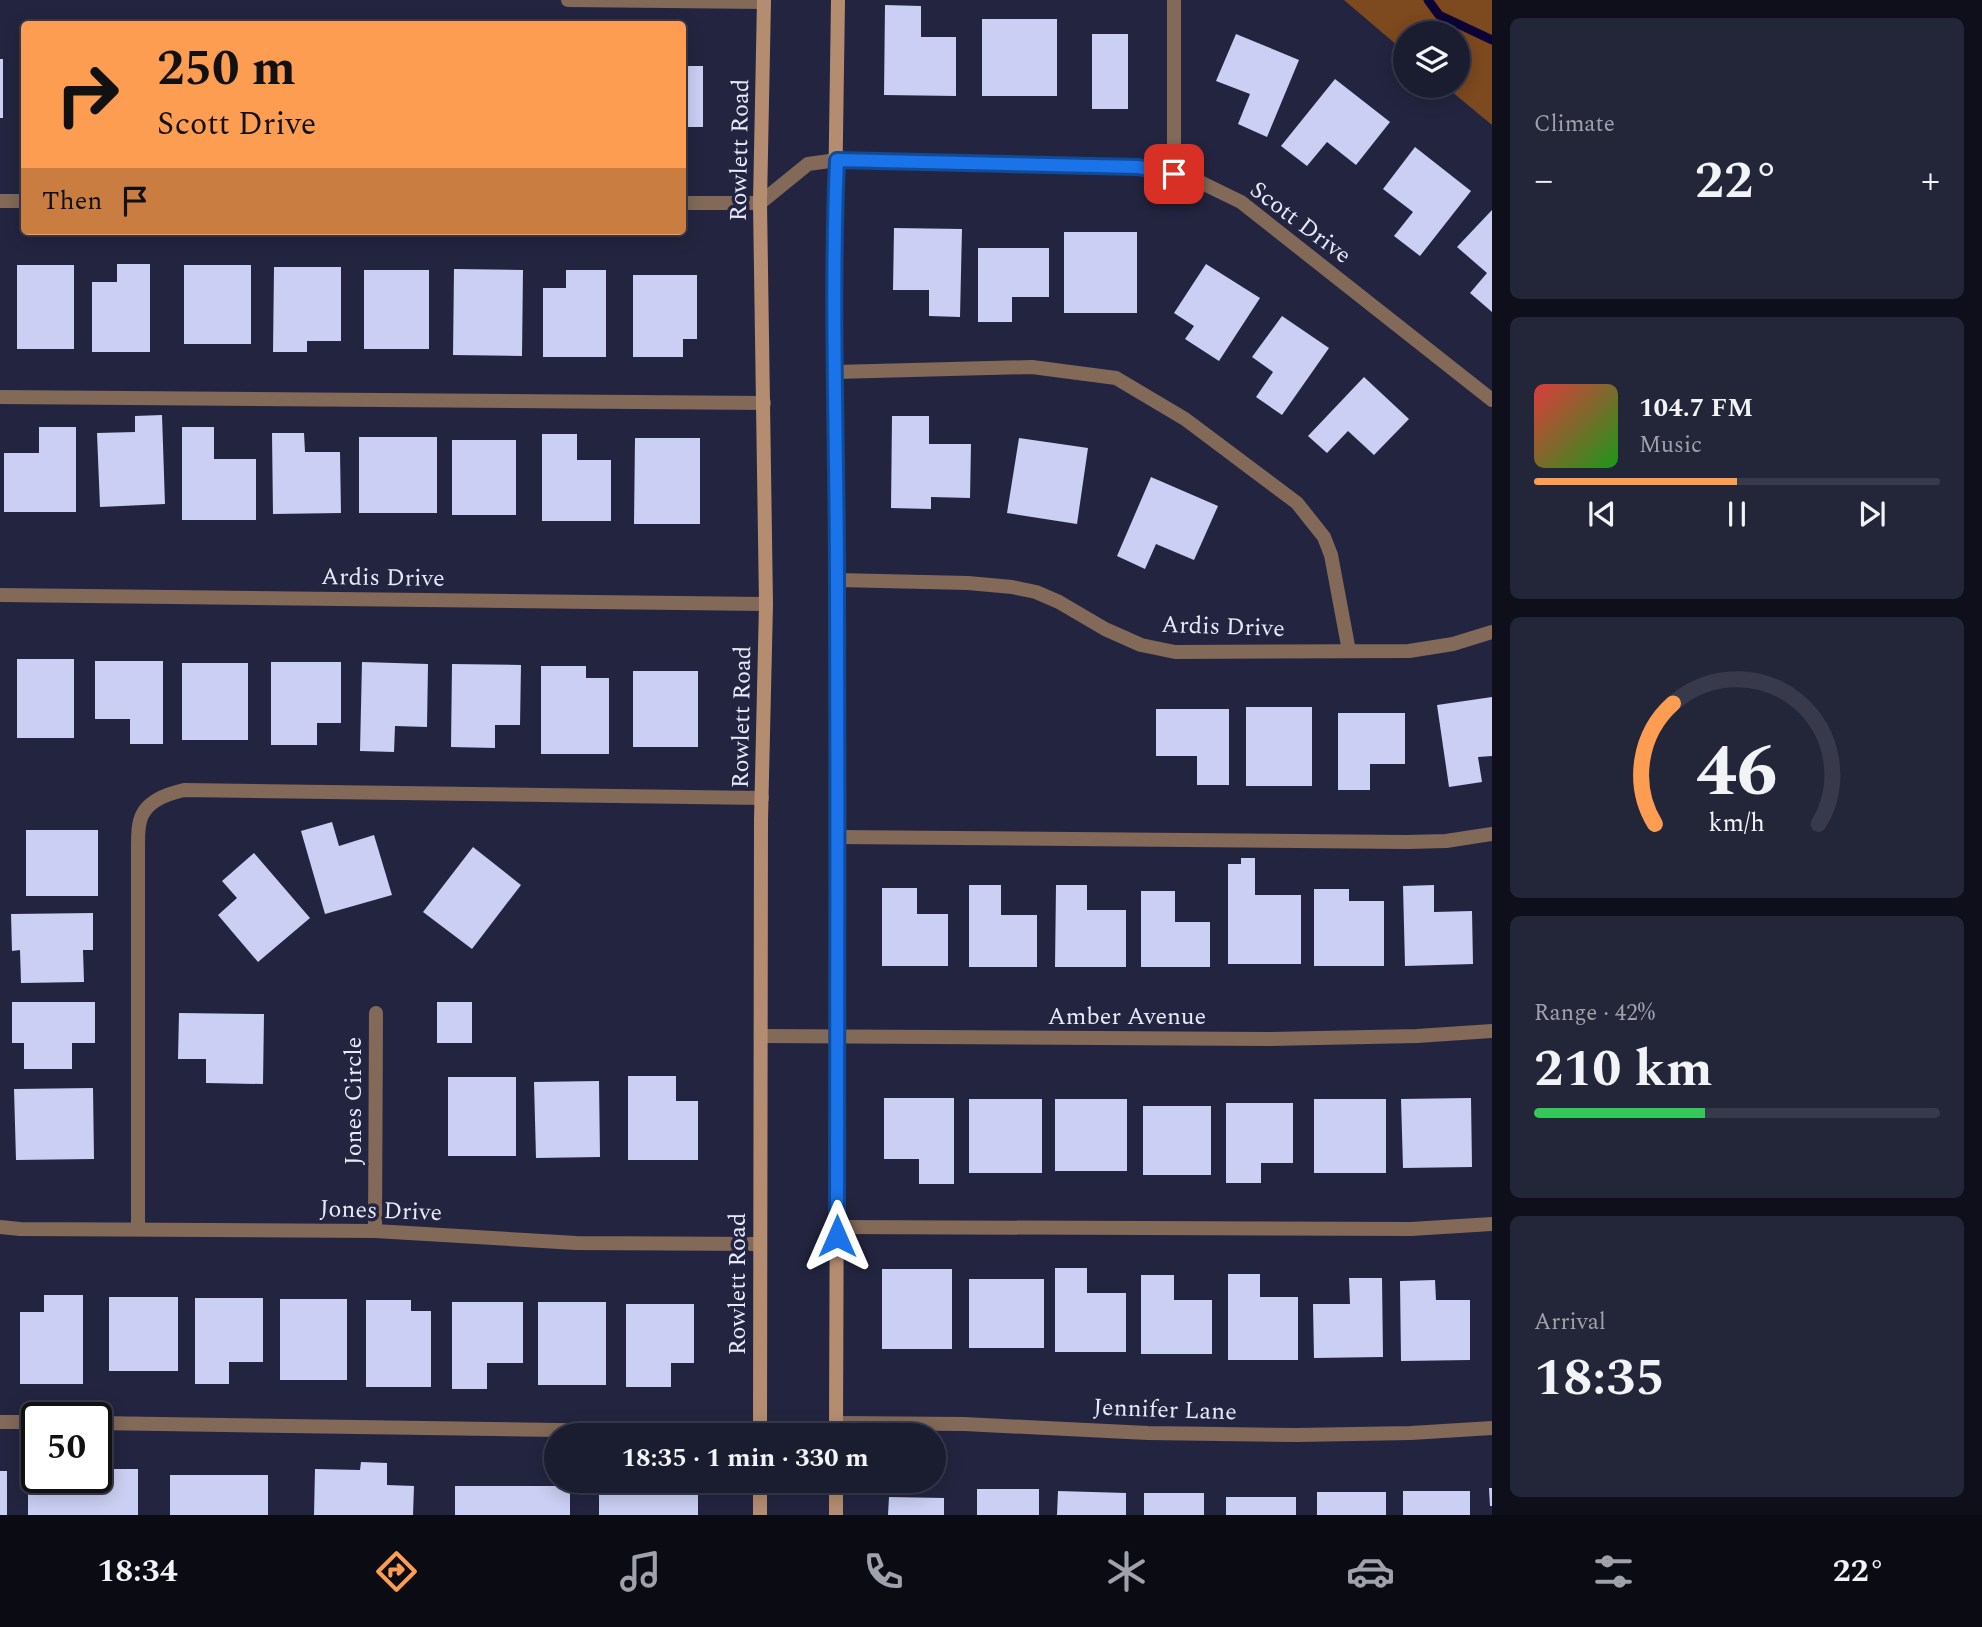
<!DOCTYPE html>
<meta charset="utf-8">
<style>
:root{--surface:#1a1c30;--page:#232538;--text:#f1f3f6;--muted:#9fa1ab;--line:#383a4c;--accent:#fc9d52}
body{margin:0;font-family:Spectral,serif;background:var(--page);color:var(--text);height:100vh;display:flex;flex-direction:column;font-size:26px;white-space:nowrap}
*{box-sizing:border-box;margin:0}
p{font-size:23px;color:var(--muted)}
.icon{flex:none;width:38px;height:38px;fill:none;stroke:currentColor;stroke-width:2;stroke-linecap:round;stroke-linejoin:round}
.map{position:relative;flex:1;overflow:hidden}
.details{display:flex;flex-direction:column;gap:18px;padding:18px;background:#0e0f1a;width:490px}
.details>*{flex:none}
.banner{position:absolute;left:21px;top:21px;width:665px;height:214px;border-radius:7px;box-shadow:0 4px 18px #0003,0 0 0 2px var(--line);background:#fc9d52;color:#111;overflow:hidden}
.fabs{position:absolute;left:1393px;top:21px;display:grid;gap:14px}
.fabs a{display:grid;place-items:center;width:77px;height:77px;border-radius:50%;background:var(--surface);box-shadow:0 4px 18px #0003,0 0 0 2px var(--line);font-size:35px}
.speed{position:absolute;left:21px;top:1402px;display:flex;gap:14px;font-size:35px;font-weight:700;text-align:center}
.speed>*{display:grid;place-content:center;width:91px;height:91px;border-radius:50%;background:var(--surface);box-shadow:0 4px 18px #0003,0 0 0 2px var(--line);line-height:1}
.speed .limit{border:4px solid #111;border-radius:10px;background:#fff;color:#111}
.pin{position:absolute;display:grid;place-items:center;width:60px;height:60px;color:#fff;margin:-30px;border-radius:14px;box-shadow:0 4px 10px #0006}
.me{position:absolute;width:77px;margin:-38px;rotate:0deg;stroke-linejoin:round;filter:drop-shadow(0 0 5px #0008)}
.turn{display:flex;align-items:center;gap:24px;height:147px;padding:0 21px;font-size:32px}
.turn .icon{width:91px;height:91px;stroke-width:2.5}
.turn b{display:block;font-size:49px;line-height:60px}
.then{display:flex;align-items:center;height:66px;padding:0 21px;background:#0003;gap:14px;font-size:26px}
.big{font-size:52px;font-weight:700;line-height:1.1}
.details .widget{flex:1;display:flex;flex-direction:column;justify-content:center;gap:10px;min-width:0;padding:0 24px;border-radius:10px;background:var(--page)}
.details .dial{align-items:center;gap:0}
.dial svg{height:182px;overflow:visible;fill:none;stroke:var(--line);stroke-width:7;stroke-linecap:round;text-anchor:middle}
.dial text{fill:var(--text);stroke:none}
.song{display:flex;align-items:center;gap:21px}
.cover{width:84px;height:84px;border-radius:10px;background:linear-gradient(135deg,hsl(0 70% 55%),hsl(120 70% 35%))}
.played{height:7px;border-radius:4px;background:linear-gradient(90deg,var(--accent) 50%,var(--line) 50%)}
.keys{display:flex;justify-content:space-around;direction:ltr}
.heat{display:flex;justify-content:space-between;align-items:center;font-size:38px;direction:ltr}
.charge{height:10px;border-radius:5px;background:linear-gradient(90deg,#34c759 42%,var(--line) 0)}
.trip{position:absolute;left:544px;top:1423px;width:402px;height:70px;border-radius:35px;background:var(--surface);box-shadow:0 4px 18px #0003,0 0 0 2px var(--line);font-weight:700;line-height:70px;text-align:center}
.menu{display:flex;height:112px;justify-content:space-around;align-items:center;background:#0a0b13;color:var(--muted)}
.menu .icon{width:49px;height:49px}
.menu .selected{color:var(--accent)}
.menu b{font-size:32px;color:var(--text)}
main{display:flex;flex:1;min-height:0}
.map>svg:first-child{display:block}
.forest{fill:#7d491e}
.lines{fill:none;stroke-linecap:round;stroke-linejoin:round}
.stream{stroke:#0c0436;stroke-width:9}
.building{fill:#cacff3}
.service{stroke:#826958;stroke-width:14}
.minor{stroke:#826958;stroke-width:14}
.secondary{stroke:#b48d71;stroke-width:14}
.route-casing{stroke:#114b97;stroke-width:18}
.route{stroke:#1a73e8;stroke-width:12}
.labels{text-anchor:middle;stroke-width:7;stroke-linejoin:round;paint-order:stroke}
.street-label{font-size:24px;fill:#e6e9fb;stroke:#232540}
</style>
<main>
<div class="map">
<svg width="1492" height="1515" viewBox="0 0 1492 1515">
<rect width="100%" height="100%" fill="#232540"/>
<!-- forest -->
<path class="forest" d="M1344,0H1492V125L1445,86H1458V33H1405V52Z"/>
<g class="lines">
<!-- stream -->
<path class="stream" d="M1428,0L1439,15L1492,40"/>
</g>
<!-- building -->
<path class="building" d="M885,5L921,6V37H956V96L884,95Z
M982,19H1057V96H982Z
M1092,34H1128V109H1092Z
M1236,34L1299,60L1267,137L1238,124L1250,94L1216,81Z
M0,59H3V118H0Z
M682,66H703V127H682Z
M1335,79L1390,122L1356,165L1327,142L1307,166L1281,146Z
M1415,147L1471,191L1420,256L1394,236L1413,212L1383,189Z
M1492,210V312L1470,293L1487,273L1457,247Z
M894,228L962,229L960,317L929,316V290H893Z
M1064,232H1137V313H1064Z
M978,248H1049V297H1012V322H978Z
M117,264H150V352H92V282H117Z
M1206,264L1260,298L1219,361L1185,339L1194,326L1174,313Z
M17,265H74V349H17Z
M184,265H251V344H184Z
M274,267H341V341H307V352H273Z
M454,269L523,270L522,356L453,355Z
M364,270H429V349H364Z
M566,270H606V357H543V288H566Z
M633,275H697V339H683V357H633Z
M1282,316L1329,348L1282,415L1256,397L1273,372L1252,357Z
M1364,377L1409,419L1374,455L1348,431L1327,453L1308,436Z
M162,415L165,504L100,507L97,433L135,432V416Z
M892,416H929V444H971L970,498L931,497V509L891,508Z
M39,427H76V512H4V453H39Z
M182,427H214V459H256V520H182Z
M272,433H304L305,452H340L341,513L273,514Z
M542,434H577V460H611V521H542Z
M359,437H437V513H359Z
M635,438H700V524H634Z
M1019,438L1088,448L1077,524L1007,513Z
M452,440H516V515H452Z
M1151,477L1218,506L1194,560L1156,544L1145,569L1117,556Z
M17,659H74V738H17Z
M95,661H163V744H130V719H95Z
M271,662H341V723H317V745H271Z
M362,662L428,664L427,727L395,726L394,752L360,751Z
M182,663H248V740H182Z
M452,664L521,665L520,725H495V748L451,747Z
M541,666H586V678H609V754H541Z
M633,671H698V747H633Z
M1492,697V756L1478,757L1482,782L1449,787L1437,705Z
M1246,707H1312V786H1246Z
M1156,709H1229V785H1197V756H1156Z
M1338,713H1405V764H1370V790H1338Z
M332,822L339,846L374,835L392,895L325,914L301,831Z
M26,830H98V896H26Z
M473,847L521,885L472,949L423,912Z
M254,853L310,918L258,962L218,915L237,898L222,881Z
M1241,858H1255V895H1301V964H1228V864H1241Z
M969,885H1001V915H1037V967H969Z
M1056,885H1087V910H1126V967H1055Z
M1434,885V912L1472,911L1473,964L1405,966L1403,886Z
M882,888H917V914H948V966H882Z
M1314,889H1349V901H1384V966H1314Z
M1141,891H1175V922H1210V967H1141Z
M93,913V950H83L84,982L21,983L20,950L12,951L11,914Z
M12,1002H95V1043H72V1069H24V1043H12Z
M437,1002H472V1043H437Z
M179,1013L264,1014L263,1084L206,1083V1059H178Z
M628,1076H676V1101H698V1160H628Z
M448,1077H516V1156H448Z
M599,1081L600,1157L536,1158L534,1082Z
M93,1088L94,1159L16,1160L14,1089Z
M884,1098H954V1184H919V1159H884Z
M1471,1098L1472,1167L1403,1168L1401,1099Z
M969,1099H1042V1173H969Z
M1055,1099H1127V1171H1055Z
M1314,1099H1386V1173H1314Z
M1226,1103H1293V1163H1261V1183H1226Z
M1143,1106H1211V1175H1143Z
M1055,1268H1087V1293H1126V1352H1055Z
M882,1269H952V1349H882Z
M1228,1274H1260V1297H1298V1360H1228Z
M1141,1275H1174V1300H1212V1354H1141Z
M1349,1278H1382L1383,1357L1314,1358L1313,1304H1350Z
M969,1279H1044V1348H969Z
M1435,1280L1436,1300H1470V1360L1401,1361L1400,1281Z
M44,1295H83V1384H20V1312H44Z
M109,1297H178V1371H109Z
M195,1298H263V1362H229V1384H195Z
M280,1299H347V1380H280Z
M366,1300H411V1311H431V1387H366Z
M452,1302H523V1363H487V1389H452Z
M538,1302H606V1385H538Z
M626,1304H694V1363H671V1387H626Z
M361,1462L387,1463V1485L414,1486L413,1515H314L315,1469L360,1470Z
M28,1469H37V1477H96V1469H138V1515H28Z
M0,1471H7V1515H0Z
M170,1475H268V1515H170Z
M599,1483H698V1515H599Z
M455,1486H570V1515H455Z
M1489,1488H1492V1506H1490Z
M977,1489H1039V1515H977Z
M1058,1491L1126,1493V1515H1057Z
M1403,1491H1470V1515H1403Z
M1317,1492H1386V1515H1317Z
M1144,1493H1204V1515H1144Z
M889,1497L944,1498V1515H888Z
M1226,1497H1296V1515H1226Z"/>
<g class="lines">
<!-- service -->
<path class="service" d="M568,0L764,2
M1174,0V174
M835,372L1032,367L1116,378L1185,419L1297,503L1324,537L1331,555L1349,651
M0,397L764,403
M838,837L1407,842L1446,841L1492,834
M837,1227L1411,1229L1492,1224
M138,1229V844C138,836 138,828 140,821C145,801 167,794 184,790L762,798
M0,1422H37
M96,1423L760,1433"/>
<!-- minor -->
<path class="minor" d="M0,201H24
M682,203H760L808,164L837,160L1138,167L1170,173L1200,182L1241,202L1492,400
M837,580L968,583L1012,587L1036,592L1059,602L1105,629L1141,645L1175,652L1409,651L1453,644L1492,632
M0,595L766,604
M761,1036L1268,1039L1417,1036L1492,1031
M0,1227L20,1229L375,1231L576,1243L760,1244
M375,1231L376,1013
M836,1423L964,1424L1148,1433L1297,1435L1411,1433L1492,1428"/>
<!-- secondary -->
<path class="secondary" d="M760,1435L761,820L766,604L760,203L764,0
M836,1435L838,837L835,204L838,0
M760,1480V1515
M836,1480V1515"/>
</g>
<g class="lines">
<!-- route casing -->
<g class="route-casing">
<path id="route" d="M837,1236C837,1018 838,800 837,582C837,441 831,301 837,160L1138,167L1174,174"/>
</g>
<!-- route -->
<use href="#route" class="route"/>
</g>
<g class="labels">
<!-- street labels -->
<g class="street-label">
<text transform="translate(739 150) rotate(-89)" y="8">Rowlett Road</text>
<text transform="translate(1301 222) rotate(37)" y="8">Scott Drive</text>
<text transform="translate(383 577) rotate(1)" y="8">Ardis Drive</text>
<text transform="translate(1223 626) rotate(2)" y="8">Ardis Drive</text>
<text transform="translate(741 717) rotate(-89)" y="8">Rowlett Road</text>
<text x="1127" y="1024">Amber Avenue</text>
<text transform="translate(353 1101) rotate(-90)" y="8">Jones Circle</text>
<text transform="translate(381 1210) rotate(2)" y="8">Jones Drive</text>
<text transform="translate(737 1284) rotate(-90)" y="8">Rowlett Road</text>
<text transform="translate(1165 1409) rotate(2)" y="8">Jennifer Lane</text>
</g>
</g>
</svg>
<div class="fabs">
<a><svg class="icon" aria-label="layers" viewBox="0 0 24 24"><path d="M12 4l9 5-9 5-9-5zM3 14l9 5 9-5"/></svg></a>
</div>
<div class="speed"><div class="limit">50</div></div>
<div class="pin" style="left:1174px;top:174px;background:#d93025"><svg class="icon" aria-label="arrive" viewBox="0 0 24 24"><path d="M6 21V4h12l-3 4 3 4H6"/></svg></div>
<svg class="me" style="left:837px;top:1236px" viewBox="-20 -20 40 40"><path d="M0-17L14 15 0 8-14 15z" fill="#1a73e8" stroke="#fff" stroke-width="4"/></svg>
<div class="trip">18:35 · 1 min · 330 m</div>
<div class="banner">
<div class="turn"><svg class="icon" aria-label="right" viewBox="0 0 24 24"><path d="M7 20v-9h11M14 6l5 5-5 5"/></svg><div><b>250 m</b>Scott Drive</div></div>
<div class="then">Then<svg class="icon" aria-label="arrive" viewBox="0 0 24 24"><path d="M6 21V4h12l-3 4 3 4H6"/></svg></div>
</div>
</div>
<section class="details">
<div class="widget"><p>Climate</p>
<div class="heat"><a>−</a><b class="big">22°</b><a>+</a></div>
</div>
<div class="widget">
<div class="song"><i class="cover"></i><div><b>104.7 FM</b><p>Music</p></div></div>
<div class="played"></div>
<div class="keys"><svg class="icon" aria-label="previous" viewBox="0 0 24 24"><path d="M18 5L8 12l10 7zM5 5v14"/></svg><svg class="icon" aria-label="pause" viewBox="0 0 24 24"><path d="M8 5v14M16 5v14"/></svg><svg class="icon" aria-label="next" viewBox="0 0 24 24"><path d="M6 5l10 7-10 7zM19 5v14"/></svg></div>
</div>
<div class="widget dial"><svg viewBox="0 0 100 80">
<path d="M14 69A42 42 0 1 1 86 69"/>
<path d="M14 69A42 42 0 0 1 22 16" stroke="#fc9d52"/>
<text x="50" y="56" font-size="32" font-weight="700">46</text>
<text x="50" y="72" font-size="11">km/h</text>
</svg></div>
<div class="widget"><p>Range · 42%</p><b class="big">210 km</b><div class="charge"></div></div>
<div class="widget"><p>Arrival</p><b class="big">18:35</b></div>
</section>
</main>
<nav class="menu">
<b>18:34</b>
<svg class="icon selected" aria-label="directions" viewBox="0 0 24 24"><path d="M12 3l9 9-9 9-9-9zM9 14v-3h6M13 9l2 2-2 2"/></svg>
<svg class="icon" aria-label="music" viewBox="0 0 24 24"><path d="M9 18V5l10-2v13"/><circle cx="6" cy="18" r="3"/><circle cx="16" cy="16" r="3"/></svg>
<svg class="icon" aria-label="phone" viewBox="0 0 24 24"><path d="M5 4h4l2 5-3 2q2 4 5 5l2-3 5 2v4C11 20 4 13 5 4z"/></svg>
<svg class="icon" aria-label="climate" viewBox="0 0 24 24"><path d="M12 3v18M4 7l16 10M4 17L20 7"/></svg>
<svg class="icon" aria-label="car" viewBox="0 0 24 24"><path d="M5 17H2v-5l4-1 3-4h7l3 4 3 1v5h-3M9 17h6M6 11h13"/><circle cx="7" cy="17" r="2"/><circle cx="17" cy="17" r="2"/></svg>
<svg class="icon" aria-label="filters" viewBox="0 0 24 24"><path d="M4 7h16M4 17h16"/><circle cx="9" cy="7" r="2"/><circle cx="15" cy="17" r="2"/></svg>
<b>22°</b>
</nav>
